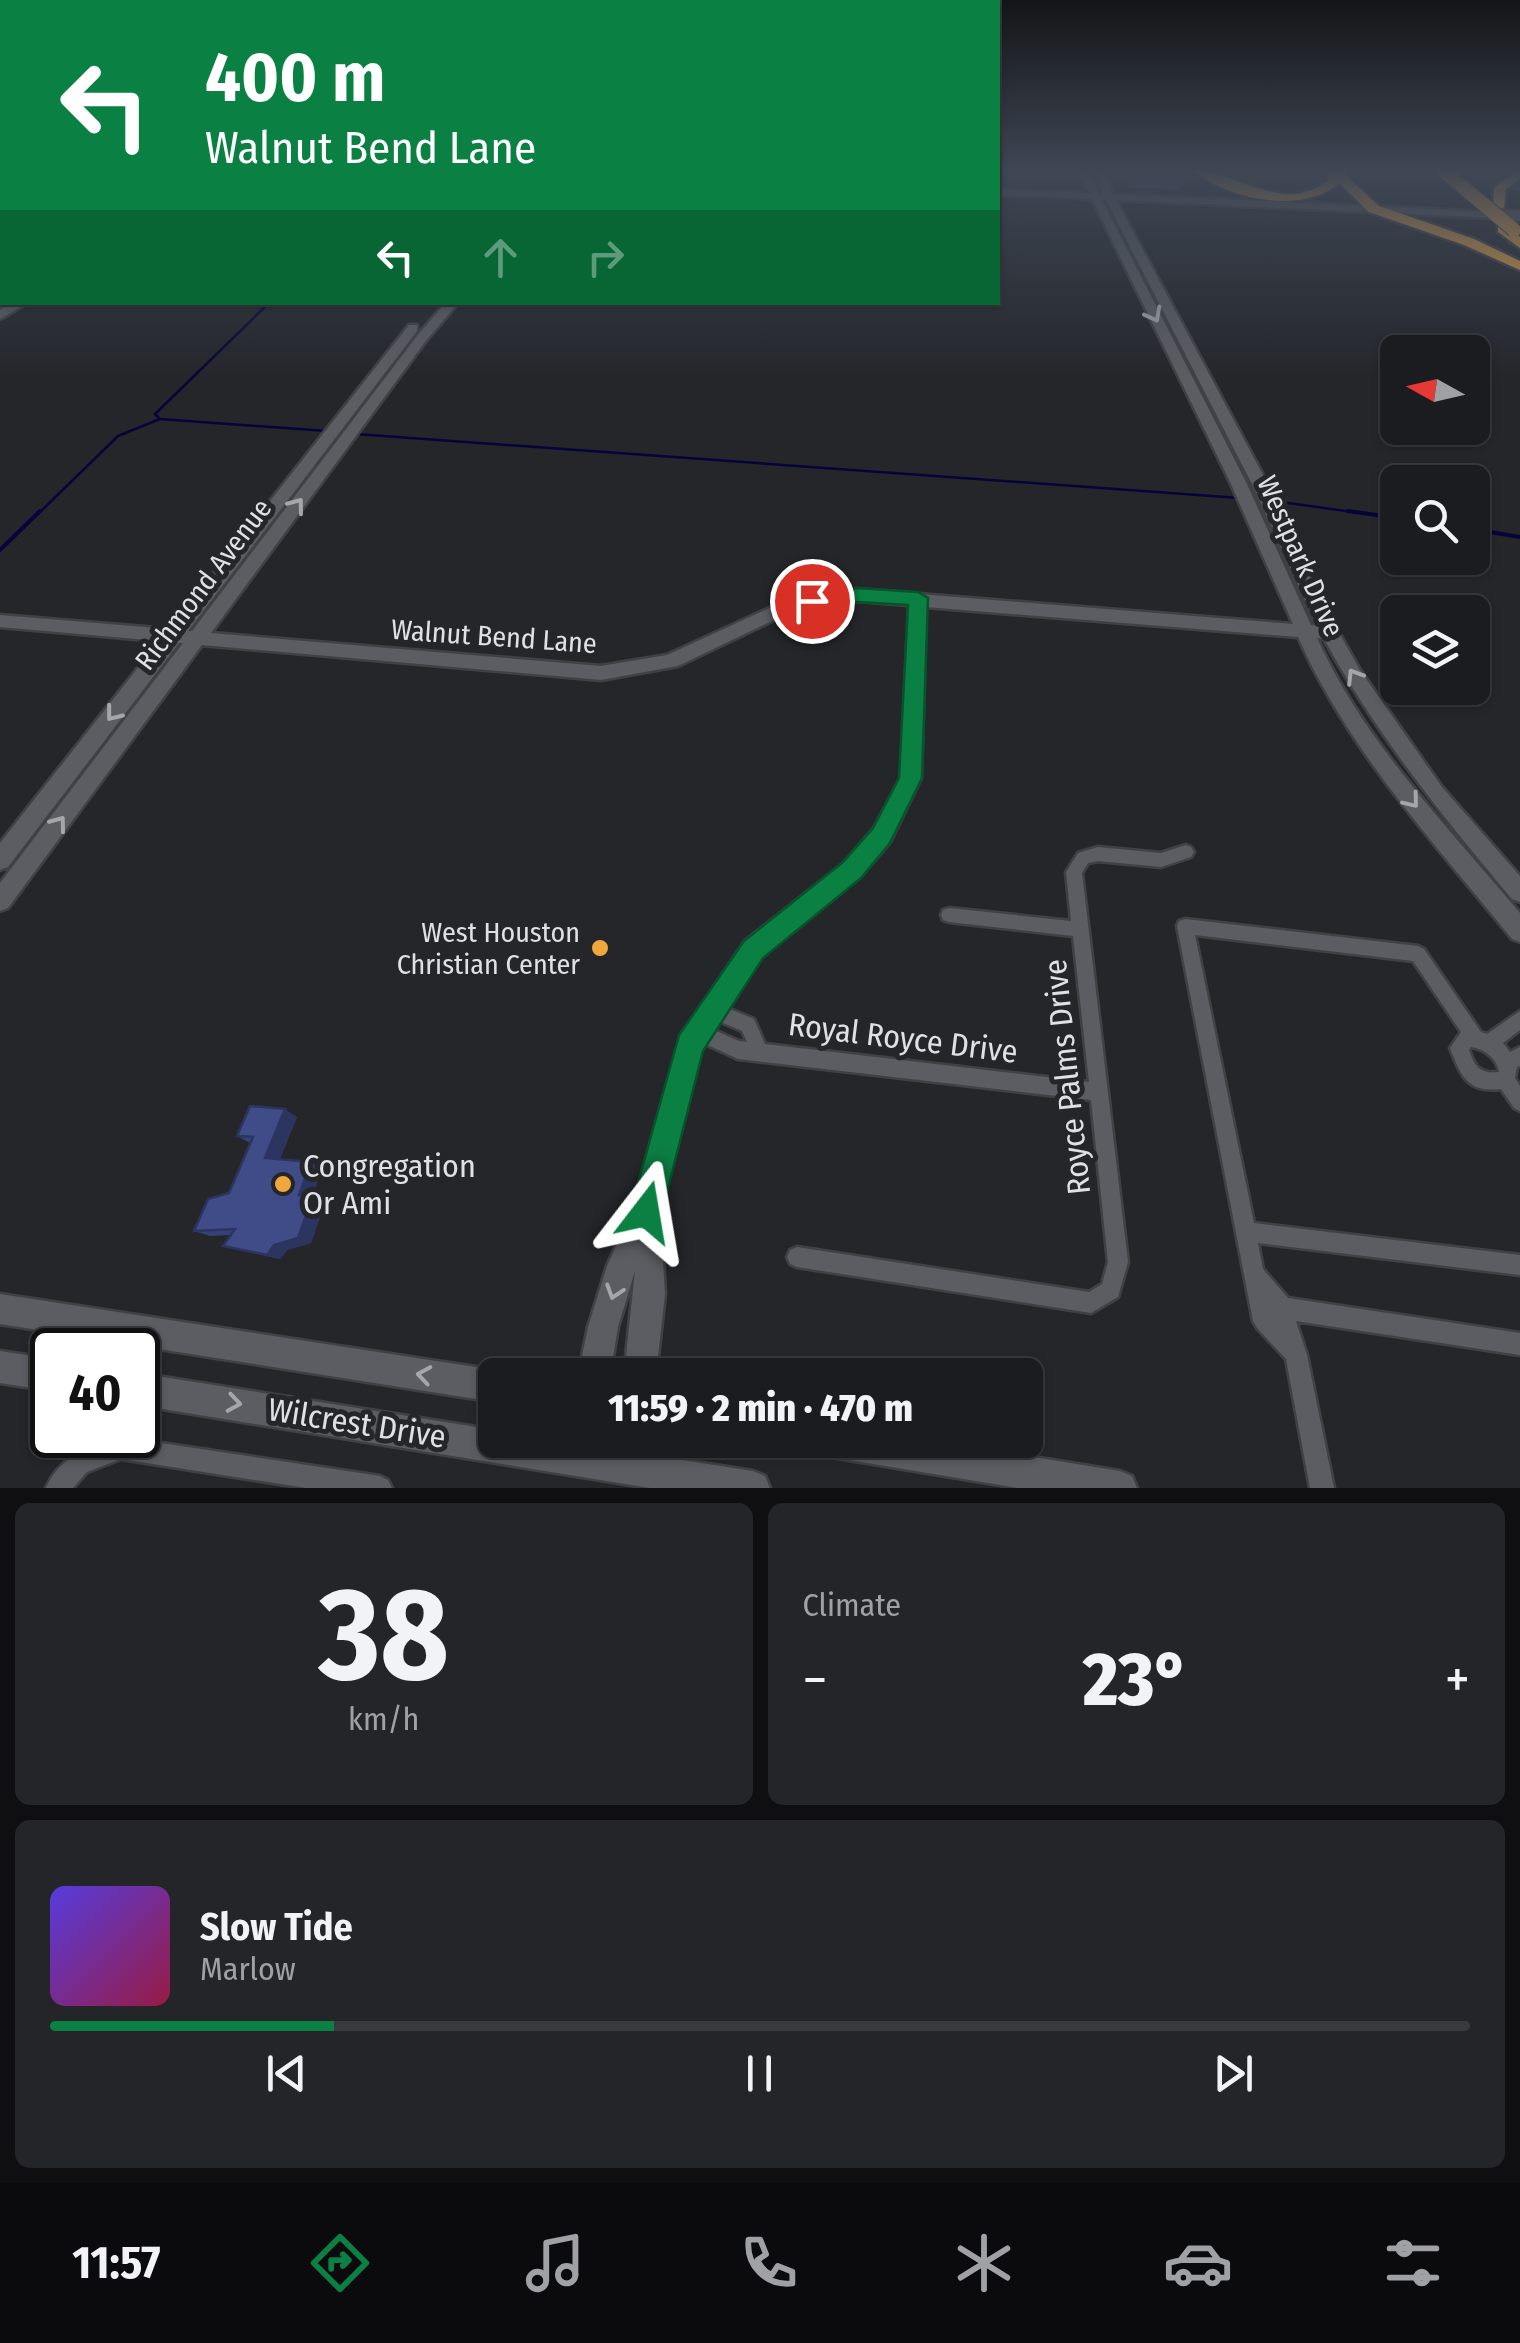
<!DOCTYPE html>
<meta charset="utf-8">
<style>
:root{--surface:#1b1c20;--page:#242529;--text:#f1f3f6;--muted:#a0a1a5;--line:#393a3e;--accent:#0b8043}
body{margin:0;font-family:"Fira Sans Condensed",sans-serif;background:var(--page);color:var(--text);height:100vh;display:flex;flex-direction:column;font-size:38px;white-space:nowrap}
*{box-sizing:border-box;margin:0}
p{font-size:32px;color:var(--muted)}
.icon{flex:none;width:55px;height:55px;fill:none;stroke:currentColor;stroke-width:2;stroke-linecap:round;stroke-linejoin:round}
.map{position:relative;height:1488px;overflow:hidden}
.details{display:flex;flex-direction:column;gap:15px;padding:15px;background:#0f0f12;flex:1}
.details>*{flex:none}
.banner{position:absolute;left:0px;top:0px;width:1000px;height:305px;box-shadow:0 2px 8px #0004,0 0 0 2px var(--line);background:#0b8043;color:#fff;overflow:hidden}
.needle{width:65px;rotate:278deg}
.fabs{position:absolute;left:1380px;top:335px;display:grid;gap:20px}
.fabs a{display:grid;place-items:center;width:110px;height:110px;border-radius:15px;background:var(--surface);box-shadow:0 2px 8px #0004,0 0 0 2px var(--line);font-size:50px}
.speed{position:absolute;left:30px;top:1328px;display:flex;gap:20px;font-size:50px;font-weight:700;text-align:center}
.speed>*{display:grid;place-content:center;width:130px;height:130px;border-radius:50%;background:var(--surface);box-shadow:0 2px 8px #0004,0 0 0 2px var(--line);line-height:1}
.speed .limit{border:5px solid #111;border-radius:15px;background:#fff;color:#111}
.pin{position:absolute;display:grid;place-items:center;width:85px;height:85px;color:#fff;margin:-42px;border:5px solid #fff;border-radius:50%;box-shadow:0 2px 10px #0007}
.me{position:absolute;width:110px;margin:-55px;rotate:14deg;stroke-linejoin:round;filter:drop-shadow(0 0 8px #0008)}
.turn{display:flex;align-items:center;gap:35px;height:210px;padding:0 40px;font-size:45px}
.turn .icon{width:130px;height:130px;stroke-width:2.5}
.turn b{display:block;font-size:70px;line-height:85px}
.lanes{display:flex;align-items:center;height:95px;padding:0 40px;background:#0003;justify-content:center;gap:50px;direction:ltr}
.lanes .off{opacity:.35}
.big{font-size:75px;font-weight:800;line-height:1.1}
.details .widget{flex:1;display:flex;flex-direction:column;justify-content:center;gap:15px;min-width:0;padding:0 35px;border-radius:15px;background:var(--page)}
.details .dial{align-items:center;gap:0}
.dial b{font-size:130px;line-height:1}
.song{display:flex;align-items:center;gap:30px}
.cover{width:120px;height:120px;border-radius:15px;background:linear-gradient(135deg,hsl(250 70% 55%),hsl(340 70% 35%))}
.played{height:10px;border-radius:5px;background:linear-gradient(90deg,var(--accent) 20%,var(--line) 20%)}
.keys{display:flex;justify-content:space-around;direction:ltr}
.heat{display:flex;justify-content:space-between;align-items:center;font-size:55px;direction:ltr}
.details .tiles{flex:1;display:grid;gap:15px;grid-template-columns:1fr 1fr}
.widget:last-child{grid-column:span 2}
.trip{position:absolute;left:478px;top:1358px;width:565px;height:100px;border-radius:15px;background:var(--surface);box-shadow:0 2px 8px #0004,0 0 0 2px var(--line);font-weight:800;line-height:100px;text-align:center}
.menu{display:flex;height:160px;justify-content:space-around;align-items:center;background:#0b0b0d;color:var(--muted)}
.menu .icon{width:70px;height:70px}
.menu .selected{color:var(--accent)}
.menu b{font-size:45px;color:var(--text)}
.map>svg:first-child{display:block}
.lines{fill:none;stroke-linecap:round;stroke-linejoin:round}
.stream-far1{stroke:#06043b;stroke-width:2.5}
.stream{stroke:#06043b;stroke-width:4}
.street-casing{stroke:#404145;stroke-width:5}
.secondary-casing{stroke:#404145;stroke-width:5}
.highway-casing{stroke:#404145;stroke-width:5}
.street{fill:#5b5d62;fill-rule:evenodd}
.secondary{fill:#5b5d62;fill-rule:evenodd}
.highway{fill:#eaa440;fill-rule:evenodd}
.secondary-bridge-casing{stroke:#404145;stroke-width:14;stroke-linecap:butt}
.highway-bridge-casing{stroke:#404145;stroke-width:16;stroke-linecap:butt}
.secondary-bridge{stroke:#5b5d62;stroke-width:11}
.highway-bridge{stroke:#eaa440;stroke-width:14}
.wall{fill:#364175}
.shaded-wall{fill:#2c355f}
.building{fill:#3f4c88;stroke:#2c355f;stroke-width:2.5}
.oneway{stroke:#a4a6aa}
.route{fill:#0b8043;stroke:#07532c;stroke-width:2.5}
.poi-dot{fill:#efa73e;stroke:#24262a;stroke-width:4}
.labels{text-anchor:middle;stroke-width:10;stroke-linejoin:round;paint-order:stroke}
.street-label{font-size:28px;fill:#e0e1e4;stroke:#24262a}
.poi-label{font-size:28px;fill:#e0e1e4;stroke:#24262a;text-anchor:end}
.near-street-label{font-size:32px;fill:#e0e1e4;stroke:#24262a}
.near-poi-label{font-size:32px;fill:#e0e1e4;stroke:#24262a;text-anchor:start}
</style>
<div class="map">
<svg width="1520" height="1488" viewBox="0 0 1520 1488">
<rect width="100%" height="100%" fill="#24262a"/>
<g class="lines">
<!-- stream-far1 -->
<path class="stream-far1" d="M160,419L155,414L270,302
M356,434L1239,498
M1274,501L1367,514
M38,514L118,436L160,419L327,431"/>
<!-- stream -->
<path class="stream" d="M1348,511L1398,518
M1472,529L1520,537
M0,550L40,511"/>
<!-- street casing -->
<g class="street-casing">
<path id="street" d="M1186,845L1191,847L1194,852L1191,857L1161,867L1098,861L1088,863L1082,873L1128,1262L1118,1297L1091,1313L797,1267L790,1264L787,1257L790,1250L797,1247L1089,1292L1102,1284L1108,1262L1091,1100L738,1059L692,1038L689,1032L692,1026L698,1023L739,1041L747,1042L742,1031L707,1016L704,1010L707,1004L713,1002L754,1019L765,1044L1089,1082L1073,936L949,922L943,920L941,915L943,910L949,908L1071,921L1066,872L1078,853L1098,847L1161,853Z
M1185,919L1418,946L1424,949L1481,1032L1487,1034L1520,1011V1030L1503,1043L1510,1052L1520,1047V1066L1517,1067L1515,1078L1520,1086V1111L1514,1108L1501,1089C1467,1093 1461,1076 1450,1048L1461,1032L1413,961L1195,935L1254,1223L1520,1255V1275L1258,1243L1263,1269L1288,1298L1520,1333V1355L1296,1321L1307,1355L1334,1488H1310L1286,1359L1257,1328L1253,1321L1177,926L1179,921ZM1471,1047C1484,1049 1497,1058 1499,1072C1480,1074 1475,1067 1469,1050Z
M121,1437L380,1476L388,1480L392,1488H306L121,1459L87,1472L73,1488H46C60,1455 90,1448 121,1437Z"/>
</g>
<!-- secondary casing -->
<g class="secondary-casing">
<path id="secondary" d="M1078,171H1088L1099,194H1102L1096,171H1106L1113,194L1493,212L1498,215L1493,218L1116,200L1270,488L1319,597L1360,670L1442,787L1520,876V902L1512,899C1443,817 1376,734 1324,639L1317,638C1364,742 1448,827 1520,913V942L1512,939C1435,844 1348,750 1298,637L926,607L921,778L890,842L860,877L761,957L701,1050L660,1213L665,1294L656,1375H624L635,1271L618,1327L610,1375H578L588,1327L607,1266L632,1210L681,1036L745,941L844,863L874,828L901,778L909,605L857,601L795,610L678,666L601,680L202,645L8,908L0,911V883L183,643H179L8,867L0,870V843L159,641L0,627V615L169,629L409,325H417V331L188,631H192L417,336L446,302H459L425,342L211,633L601,666L667,655L785,601L857,589L1293,624L1230,482L1092,199L998,195V189L1089,193ZM1102,200H1106L1254,488L1317,626L1311,625L1246,482Z
M13,302H29L0,319V310Z
M0,1294L495,1370L506,1375H495V1402L0,1324Z
M0,1351L52,1359V1391L0,1383Z
M138,1373L495,1430V1440H557L588,1445L592,1440H628L624,1451L753,1471L765,1476L770,1488H650L138,1405Z
M809,1440H927L1120,1471L1132,1476L1137,1488H1018L825,1456L813,1452Z"/>
</g>
<!-- highway casing -->
<g class="highway-casing">
<path id="highway" d="M1194,171C1237,171 1281,215 1328,181V171H1341L1379,206L1474,239L1520,261V270L1464,245L1369,212L1339,183C1304,215 1229,200 1194,171Z
M1516,171H1520V180L1506,189L1504,209L1493,212L1494,188Z
M1498,226H1508L1520,237V248L1498,232Z"/>
</g>
<!-- street -->
<use href="#street" class="street"/>
<!-- secondary -->
<use href="#secondary" class="secondary"/>
<!-- highway -->
<use href="#highway" class="highway"/>
<!-- secondary-bridge casing -->
<g class="secondary-bridge-casing">
<path id="secondary-bridge" d="M1493,215L1519,216"/>
</g>
<!-- highway-bridge casing -->
<g class="highway-bridge-casing">
<path id="highway-bridge" d="M1444,171L1514,230"/>
</g>
<!-- secondary-bridge -->
<use href="#secondary-bridge" class="secondary-bridge"/>
<!-- highway-bridge -->
<use href="#highway-bridge" class="highway-bridge"/>
</g>
<!-- wall -->
<path class="wall" d="M1130,171L1183,179L1179,190L1128,187Z
M1519,178L1520,191L1512,189Z
M297,1117L280,1159L322,1169L312,1196L325,1202L311,1243L287,1250L280,1259L223,1246L231,1235L210,1236L194,1231L229,1193L250,1143L237,1136Z"/>
<!-- shaded-wall -->
<path class="shaded-wall" d="M1042,171H1057L1055,179L1039,181Z
M285,1109L297,1117L278,1164L265,1158Z
M311,1162L322,1169L311,1200L299,1195Z
M313,1196L325,1202L311,1243L287,1250L280,1259L267,1255Z"/>
<!-- building -->
<path class="building" d="M1131,171H1180L1183,179L1131,176Z
M250,1106L285,1109L265,1158L311,1162L299,1195L313,1196L298,1238L274,1245L267,1255L223,1246L235,1229L194,1231L208,1199L229,1193L253,1137L237,1136Z"/>
<!-- one-way arrows -->
<defs><path id="oneway-chevron" d="M-2-3.5L2.5 0L-2 3.5" fill="none" stroke-width="1.6" stroke-linecap="round" stroke-linejoin="round" transform="scale(2.5)"/></defs>
<g class="oneway">
<use href="#oneway-chevron" transform="translate(1154 315) rotate(62)"/>
<use href="#oneway-chevron" transform="translate(297 505) rotate(-53)"/>
<use href="#oneway-chevron" transform="translate(1354 676) rotate(-122)"/>
<use href="#oneway-chevron" transform="translate(113 714) rotate(128)"/>
<use href="#oneway-chevron" transform="translate(1412 801) rotate(51)"/>
<use href="#oneway-chevron" transform="translate(59 823) rotate(-53)"/>
<use href="#oneway-chevron" transform="translate(614 1292) rotate(108)"/>
<use href="#oneway-chevron" transform="translate(424 1375) rotate(-171)"/>
<use href="#oneway-chevron" transform="translate(234 1403) rotate(9)"/>
</g>
<!-- sky -->
<linearGradient id="sky" x2="0" y2="1"><stop stop-color="#141517"/><stop offset="0.45" stop-color="#3f4755"/><stop offset="1" stop-color="#3f4755" stop-opacity="0"/></linearGradient>
<rect width="1520" height="379" fill="url(#sky)"/>
<!-- route -->
<path class="route" d="M857,588L918,592L928,598L922,778L890,843L861,878L763,958L703,1051L662,1212L658,1223L646,1228L635,1223L630,1212L679,1035L744,941L843,862L873,828L899,778L908,605L857,602L812,608L802,601L812,594Z"/>
<!-- markers -->
<g class="poi-dot">
<circle cx="600" cy="948" r="10"/>
<circle cx="283" cy="1184" r="10"/>
</g>
<g class="labels">
<!-- street labels -->
<g class="street-label">
<text transform="translate(1301 556) rotate(66)" y="10">Westpark Drive</text>
<text transform="translate(203 584) rotate(-53)" y="10">Richmond Avenue</text>
<text transform="translate(494 636) rotate(4)" y="10">Walnut Bend Lane</text>
</g>
<!-- poi labels -->
<g class="poi-label">
<text x="580" y="942">West Houston<tspan x="580" dy="32">Christian Center</tspan></text>
</g>
<!-- near-street labels -->
<g class="near-street-label">
<text transform="translate(903 1038) rotate(7)" y="11">Royal Royce Drive</text>
<text transform="translate(1067 1077) rotate(-96)" y="11">Royce Palms Drive</text>
<text transform="translate(357 1423) rotate(9)" y="11">Wilcrest Drive</text>
</g>
<!-- near-poi labels -->
<g class="near-poi-label">
<text x="303" y="1177">Congregation<tspan x="303" dy="37">Or Ami</tspan></text>
</g>
</g>
</svg>
<div class="fabs">
<a><svg class="needle" viewBox="-14 -14 28 28"><path d="M0-13l5 13h-10z" fill="#e53935"/><path d="M0 13l5-13h-10z" fill="#a0a1a5"/></svg></a>
<a><svg class="icon" aria-label="search" viewBox="0 0 24 24"><circle cx="10" cy="10" r="6"/><path d="M15 15l6 6"/></svg></a>
<a><svg class="icon" aria-label="layers" viewBox="0 0 24 24"><path d="M12 4l9 5-9 5-9-5zM3 14l9 5 9-5"/></svg></a>
</div>
<div class="speed"><div class="limit">40</div></div>
<div class="pin" style="left:812px;top:601px;background:#d93025"><svg class="icon" aria-label="arrive" viewBox="0 0 24 24"><path d="M6 21V4h12l-3 4 3 4H6"/></svg></div>
<svg class="me" style="left:646px;top:1212px" viewBox="-20 -20 40 40"><path d="M0-17L14 15 0 8-14 15z" fill="#0b8043" stroke="#fff" stroke-width="4"/></svg>
<div class="trip">11:59 · 2 min · 470 m</div>
<div class="banner">
<div class="turn"><svg class="icon" aria-label="left" viewBox="0 0 24 24"><path d="M17 20v-9H6M10 6l-5 5 5 5"/></svg><div><b>400 m</b>Walnut Bend Lane</div></div>
<div class="lanes"><svg class="icon" aria-label="left" viewBox="0 0 24 24"><path d="M17 20v-9H6M10 6l-5 5 5 5"/></svg><svg class="icon off" aria-label="ahead" viewBox="0 0 24 24"><path d="M12 20V5M6 11l6-6 6 6"/></svg><svg class="icon off" aria-label="right" viewBox="0 0 24 24"><path d="M7 20v-9h11M14 6l5 5-5 5"/></svg></div>
</div>
</div>
<section class="details">
<div class="tiles">
<div class="widget dial"><b>38</b><p>km/h</p></div>
<div class="widget"><p>Climate</p>
<div class="heat"><a>−</a><b class="big">23°</b><a>+</a></div>
</div>
<div class="widget">
<div class="song"><i class="cover"></i><div><b>Slow Tide</b><p>Marlow</p></div></div>
<div class="played"></div>
<div class="keys"><svg class="icon" aria-label="previous" viewBox="0 0 24 24"><path d="M18 5L8 12l10 7zM5 5v14"/></svg><svg class="icon" aria-label="pause" viewBox="0 0 24 24"><path d="M8 5v14M16 5v14"/></svg><svg class="icon" aria-label="next" viewBox="0 0 24 24"><path d="M6 5l10 7-10 7zM19 5v14"/></svg></div>
</div>
</div>
</section>
<nav class="menu">
<b>11:57</b>
<svg class="icon selected" aria-label="directions" viewBox="0 0 24 24"><path d="M12 3l9 9-9 9-9-9zM9 14v-3h6M13 9l2 2-2 2"/></svg>
<svg class="icon" aria-label="music" viewBox="0 0 24 24"><path d="M9 18V5l10-2v13"/><circle cx="6" cy="18" r="3"/><circle cx="16" cy="16" r="3"/></svg>
<svg class="icon" aria-label="phone" viewBox="0 0 24 24"><path d="M5 4h4l2 5-3 2q2 4 5 5l2-3 5 2v4C11 20 4 13 5 4z"/></svg>
<svg class="icon" aria-label="climate" viewBox="0 0 24 24"><path d="M12 3v18M4 7l16 10M4 17L20 7"/></svg>
<svg class="icon" aria-label="car" viewBox="0 0 24 24"><path d="M5 17H2v-5l4-1 3-4h7l3 4 3 1v5h-3M9 17h6M6 11h13"/><circle cx="7" cy="17" r="2"/><circle cx="17" cy="17" r="2"/></svg>
<svg class="icon" aria-label="filters" viewBox="0 0 24 24"><path d="M4 7h16M4 17h16"/><circle cx="9" cy="7" r="2"/><circle cx="15" cy="17" r="2"/></svg>
</nav>
